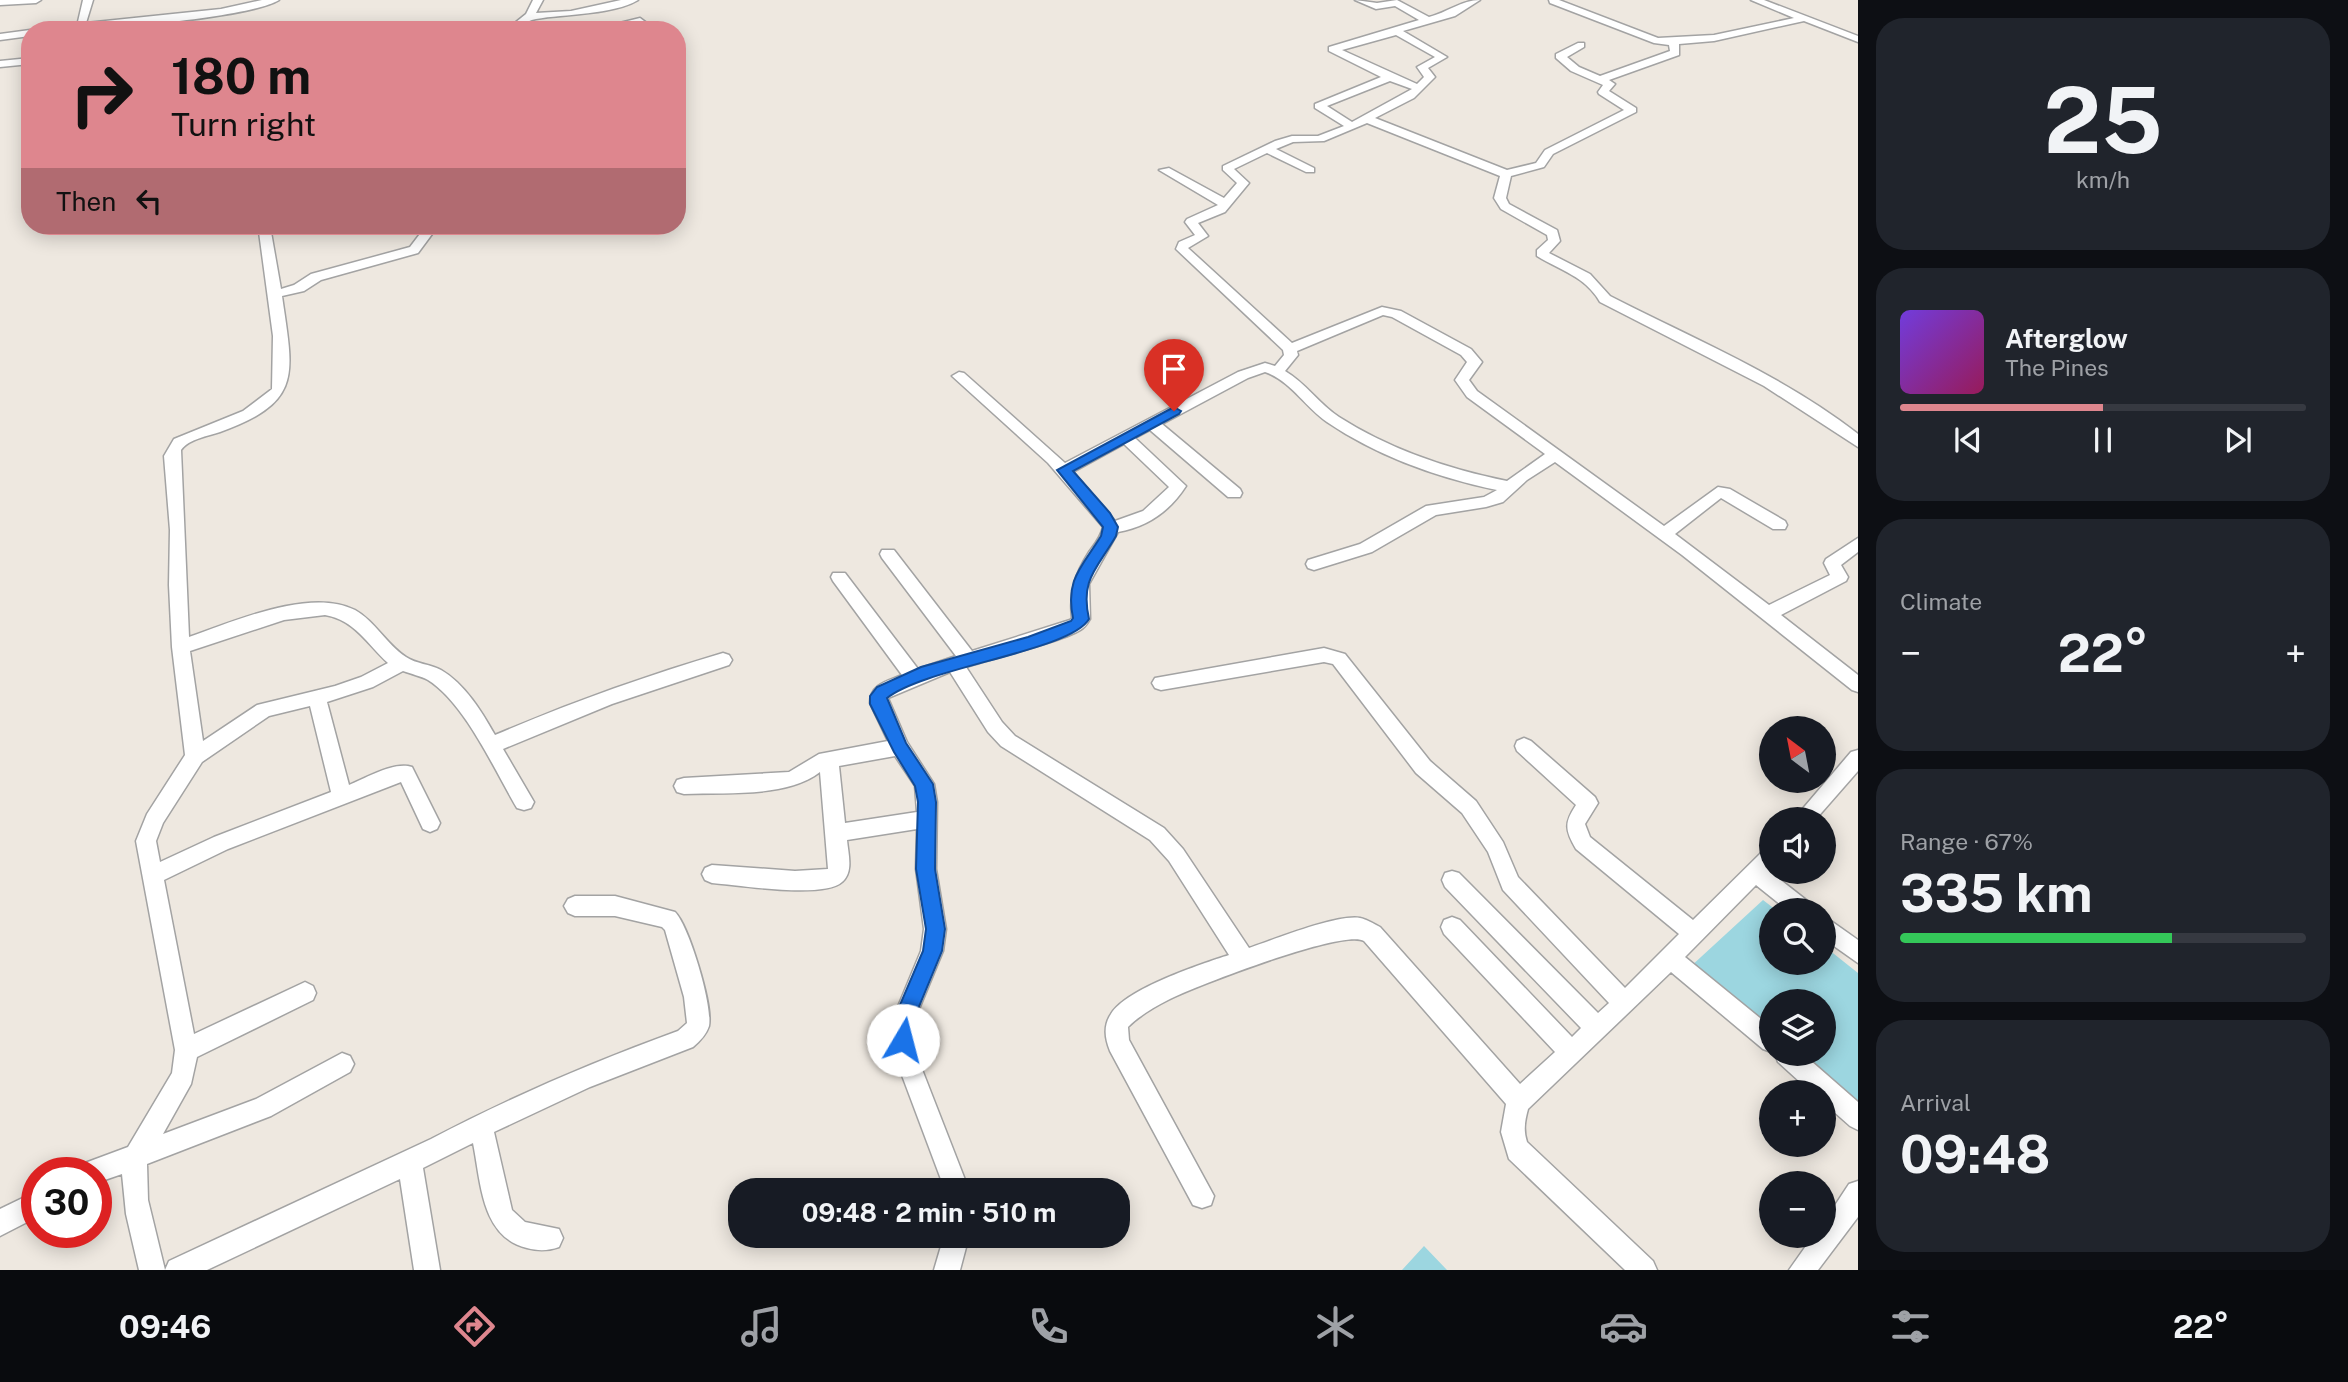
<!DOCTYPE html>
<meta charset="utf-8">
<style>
:root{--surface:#171b24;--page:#20242c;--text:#f1f3f6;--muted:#9ea1a6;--line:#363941;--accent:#de868e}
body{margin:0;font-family:"Public Sans",sans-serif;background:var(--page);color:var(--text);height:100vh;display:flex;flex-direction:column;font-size:26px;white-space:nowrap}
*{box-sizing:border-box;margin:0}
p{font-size:23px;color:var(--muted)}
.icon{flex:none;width:38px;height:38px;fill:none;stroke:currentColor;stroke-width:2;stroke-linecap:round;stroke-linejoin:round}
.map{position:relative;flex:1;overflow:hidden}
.drawer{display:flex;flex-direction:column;gap:18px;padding:18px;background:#0d0f14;width:490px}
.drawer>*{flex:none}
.banner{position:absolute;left:21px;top:21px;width:665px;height:214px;border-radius:28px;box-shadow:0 4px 18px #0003;background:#de868e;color:#111;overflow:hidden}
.needle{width:46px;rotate:328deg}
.tools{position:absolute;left:1759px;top:716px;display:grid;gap:14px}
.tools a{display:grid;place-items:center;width:77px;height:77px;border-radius:50%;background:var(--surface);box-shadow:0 4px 18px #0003;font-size:35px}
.speed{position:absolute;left:21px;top:1157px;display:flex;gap:14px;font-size:35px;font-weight:700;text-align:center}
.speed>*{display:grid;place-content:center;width:91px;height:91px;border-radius:50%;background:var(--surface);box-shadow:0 4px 18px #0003;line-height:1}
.speed .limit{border:10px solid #d22;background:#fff;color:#111}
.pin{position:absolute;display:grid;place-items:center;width:60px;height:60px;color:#fff;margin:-72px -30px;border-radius:50% 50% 50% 0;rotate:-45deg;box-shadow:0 0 7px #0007}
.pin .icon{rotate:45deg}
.me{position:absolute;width:77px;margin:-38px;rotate:8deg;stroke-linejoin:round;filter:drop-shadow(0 0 5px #0008)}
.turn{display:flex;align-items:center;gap:24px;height:147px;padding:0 35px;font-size:32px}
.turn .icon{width:91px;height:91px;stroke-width:2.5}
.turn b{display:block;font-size:49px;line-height:60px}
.then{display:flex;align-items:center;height:66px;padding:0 35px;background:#0003;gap:14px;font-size:26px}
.big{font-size:52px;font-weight:700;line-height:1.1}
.drawer .card{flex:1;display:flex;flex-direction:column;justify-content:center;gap:10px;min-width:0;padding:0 24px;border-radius:28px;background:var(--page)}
.drawer .dial{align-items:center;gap:0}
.dial b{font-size:91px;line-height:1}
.song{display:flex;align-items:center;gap:21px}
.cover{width:84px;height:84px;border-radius:10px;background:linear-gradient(135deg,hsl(260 70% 55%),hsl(330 70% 35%))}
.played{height:7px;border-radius:4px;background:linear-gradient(90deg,var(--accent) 50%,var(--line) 50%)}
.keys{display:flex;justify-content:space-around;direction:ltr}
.heat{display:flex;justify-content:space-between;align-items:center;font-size:38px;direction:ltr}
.charge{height:10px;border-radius:5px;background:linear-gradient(90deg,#34c759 67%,var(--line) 0)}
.trip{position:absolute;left:728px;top:1178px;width:402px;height:70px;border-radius:28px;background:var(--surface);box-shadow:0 4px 18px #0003;font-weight:700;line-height:70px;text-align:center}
.tab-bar{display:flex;height:112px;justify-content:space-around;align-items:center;background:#090b0e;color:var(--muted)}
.tab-bar .icon{width:49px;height:49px}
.tab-bar .selected{color:var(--accent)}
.tab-bar b{font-size:32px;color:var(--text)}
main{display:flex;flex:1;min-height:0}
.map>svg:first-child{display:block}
.water{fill:#9cd6e0}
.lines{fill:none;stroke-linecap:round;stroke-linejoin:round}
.minor-casing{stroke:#a3a3a3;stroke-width:3}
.minor{fill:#fff;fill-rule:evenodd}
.route{fill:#1a73e8;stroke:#114b97;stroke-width:2}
</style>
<main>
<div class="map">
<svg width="1858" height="1270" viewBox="0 0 1858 1270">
<rect width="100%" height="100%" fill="#eee8e0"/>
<!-- water -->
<path class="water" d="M1763,900L1776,910H1771V962H1824V946L1858,973V1103L1855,1106L1792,1054H1824V1001H1771V1036L1689,968Z
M1424,1246L1447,1270H1402Z"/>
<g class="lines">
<!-- minor casing -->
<g class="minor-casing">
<path id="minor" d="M0,0H41L36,3L0,5Z
M83,0H93L86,23L221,9L262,0H279C250,18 99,30 60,30L77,26Z
M533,0H543L536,13L571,11L621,0H638C613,15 564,14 536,19C523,21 522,30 506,30L526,14Z
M1355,0L1377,3L1397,0L1429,17C1446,13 1462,0 1480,0L1455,16L1403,31L1447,57L1428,68L1435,77L1414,98L1375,118L1507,170L1536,163L1545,150L1624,110L1599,94L1598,92L1603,85L1571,71L1556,58V54L1578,43H1584V47L1567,57L1579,67L1600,76L1670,51L1669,45L1654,43L1550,3L1549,0H1559L1658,38L1714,35L1794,18L1751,0H1764L1858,36V42L1804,21L1714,41L1679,44V55L1609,80L1615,84L1609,91L1636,108V112L1553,154L1544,167L1511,176L1506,198L1509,204L1557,230L1560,241L1549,253L1590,274L1610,296C1694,339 1784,376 1858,434V447L1764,386L1600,302C1585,276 1561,271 1537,256V250L1548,240L1547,235L1501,209L1494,198L1500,176L1367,123L1324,141L1293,142L1276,149L1314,168V172H1306L1267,153L1234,169L1249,183L1225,212L1198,223L1208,236L1188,248L1292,343L1382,307L1401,311L1471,349L1482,362L1469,380L1477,391L1664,526L1718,487L1730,489L1785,521L1787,525L1785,529H1773L1721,498L1675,534L1769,605L1830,575L1824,563L1826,559L1858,538V552L1841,565L1848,577L1846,581L1781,615L1858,675V692L1852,690L1682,555L1555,462L1527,480L1503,502L1486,507L1436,515L1372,552L1314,570L1308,568L1306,564L1308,560L1360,544L1426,506L1484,497L1497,490C1439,478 1377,456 1327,422C1305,407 1291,381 1265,372L1248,378L1162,424L1240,489L1242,493L1240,497H1228L1150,430L1135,438L1186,486C1170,511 1147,527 1118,532L1089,584L1090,619C1088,622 1086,626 1083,628C1069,640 989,659 966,667L1002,722L1015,736L1164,828L1183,849L1249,948C1273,940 1337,914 1360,918C1366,919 1374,924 1380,927L1520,1084L1555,1052L1444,934L1441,927L1444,920L1452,917L1460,920L1572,1037L1581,1028L1445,887L1442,880L1445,873L1452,871L1459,873L1598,1013L1609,1003L1503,890L1488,852L1462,813L1416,773L1333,664L1324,662L1161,690L1155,688L1152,683L1155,678L1324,648L1345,654L1430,761L1476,801L1503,842L1518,877L1625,988L1679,934L1576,849C1565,830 1564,823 1576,805L1517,751L1515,746L1517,741L1524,738L1531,741L1595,797L1598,803L1585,824L1590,837L1693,920L1764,850L1771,847L1769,871L1810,903L1814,910H1787L1756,885L1685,957L1771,1027V1052L1763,1049L1671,972L1528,1109C1525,1120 1523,1130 1527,1142L1653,1261L1657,1270H1625L1509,1159L1501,1132L1506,1104L1364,941C1343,929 1196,986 1168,1000C1154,1007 1139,1016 1128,1027L1129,1040L1214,1196L1211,1205L1202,1208L1193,1205L1110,1051C1105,1038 1103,1026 1111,1014C1126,989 1201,964 1229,955L1169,861L1150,840L1001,746L988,732L950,672L888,698L907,742L934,784L937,802L936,869L946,929L943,951L912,1026L916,1054L969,1190H945L894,1054L890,1026L921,951L924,929L916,869L917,829L847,840C848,853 854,872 842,882C824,899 738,885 712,883L705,880L702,874L705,868L712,865L795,871L828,869L820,772C786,798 727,792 684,794L677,792L674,786L677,780L684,778L789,772L819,754L888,741L870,703C870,684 888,681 902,675L833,581L831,577L833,573H845L918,669L956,656L882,558L880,554L882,550H894L972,651L1070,620L1072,618C1069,592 1075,574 1089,552C1095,544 1101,537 1103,527L1048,463L952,376L959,372L964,373L1065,463L1238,372L1265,363L1275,366L1284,355L1283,350L1176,249L1179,242L1195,235L1185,222L1187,219L1218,205L1159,170L1169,168L1224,198L1237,183L1223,170V166L1275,141L1292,136H1318L1344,126L1315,108V104L1381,77L1329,51V47L1419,20L1395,6L1376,9ZM1396,35L1435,57L1417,67L1424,77L1417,84L1342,50ZM1390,81L1412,89L1352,122L1327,106ZM1383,315L1392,317L1461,355L1467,362L1455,380L1467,397L1545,454L1507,481C1448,469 1389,449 1339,417C1319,404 1306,383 1285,371L1298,355L1297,351ZM1124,444L1169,487L1143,511L1115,521L1073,472ZM895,756L915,786L917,812L845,823L839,766Z
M640,18L656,30H645L638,24L611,30H591Z
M30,30V36L0,40V34Z
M30,58V64L0,67V61Z
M263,226H275L271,232L281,289L294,285L311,274L410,247L426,226H438L418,253L321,280L304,291L282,296C293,374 304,402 220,432C208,436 189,439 181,450L189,637C233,622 310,587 355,610C375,621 386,644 406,657C416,664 430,664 441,670C465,684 482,712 495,735C570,703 645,676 723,653L729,655L732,660L729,665L612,704L503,749L534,802L531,808L524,810L517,808C495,771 465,703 428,680C421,676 411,674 403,671L373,687L327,702L349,785C366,778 394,761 412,767L440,823L437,829L430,832L423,829L401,782L228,849L164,880L194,1034L305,982L313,986L316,993L313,1000L197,1057L191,1084L163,1134L256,1099L342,1053L350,1056L354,1064L350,1072L271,1116L147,1164L148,1200L165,1270H139L126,1214L122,1174L96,1183V1172H82L85,1163L128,1147L172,1073L175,1050L136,841L147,814L185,755L172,647L169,585L170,530L164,456L174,439L243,411L272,389L273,336L259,232ZM325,615C355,620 367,644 388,663L361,677L335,686L257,705L203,741L190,651L284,620ZM310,706L331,792L214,837L160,862L156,841L163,823L202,762L269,716Z
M1858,750V771L1816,819H1794L1851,752Z
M575,896H615L675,912C689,926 713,1006 709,1026C706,1035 700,1041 693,1047L590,1087L494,1132L512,1210L525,1222L559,1229L563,1238L559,1247C548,1251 538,1251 527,1248C481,1237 481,1182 473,1143L423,1168L440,1270H414L400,1179L207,1270H165L169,1261L431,1139C511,1097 593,1062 678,1031L687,1023L684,997L665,930L662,927L615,916H575L568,913L564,906L568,899Z
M1824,916L1858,940V963L1824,939Z
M1775,1054H1803L1858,1102V1130L1850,1126L1824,1103V1092H1811L1778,1062Z
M1858,1181V1217L1818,1270H1789L1813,1236H1824V1222L1849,1184Z
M37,1191V1217L0,1236V1209Z
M944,1236H969L960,1270H934Z"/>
</g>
<!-- minor -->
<use href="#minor" class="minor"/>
</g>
<!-- route -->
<path class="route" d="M1174,407L1181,411L1179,414L1073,471L1110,513L1118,527L1116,536C1097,569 1080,579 1089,619C1071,651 926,667 887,698L906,743L933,784L936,802L935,869L945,929L942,951L911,1026L914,1040L910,1047L903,1050L896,1047L891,1026L923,951L926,929L916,869L918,802L915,786L894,752L870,704V696L877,687L921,667L1028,637L1071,621L1073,618C1065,579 1082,567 1101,536L1103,527L1057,470Z"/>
</svg>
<div class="tools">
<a><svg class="needle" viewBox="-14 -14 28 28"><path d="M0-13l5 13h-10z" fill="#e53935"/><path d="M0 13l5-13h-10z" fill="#9ea1a6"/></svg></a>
<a><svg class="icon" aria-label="sound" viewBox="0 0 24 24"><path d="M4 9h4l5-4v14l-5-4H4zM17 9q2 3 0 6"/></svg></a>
<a><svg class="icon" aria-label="search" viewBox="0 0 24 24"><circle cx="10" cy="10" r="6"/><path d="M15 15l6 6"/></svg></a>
<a><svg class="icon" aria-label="layers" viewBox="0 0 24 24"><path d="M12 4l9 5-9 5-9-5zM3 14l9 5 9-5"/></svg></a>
<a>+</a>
<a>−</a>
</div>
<div class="speed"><div class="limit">30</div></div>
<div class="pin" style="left:1174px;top:411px;background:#d93025"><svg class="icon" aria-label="arrive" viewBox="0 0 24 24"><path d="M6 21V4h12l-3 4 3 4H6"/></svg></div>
<svg class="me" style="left:903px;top:1040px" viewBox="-20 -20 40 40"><circle r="19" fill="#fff"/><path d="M0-13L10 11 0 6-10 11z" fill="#1a73e8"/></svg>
<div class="trip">09:48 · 2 min · 510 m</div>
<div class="banner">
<div class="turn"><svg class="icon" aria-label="right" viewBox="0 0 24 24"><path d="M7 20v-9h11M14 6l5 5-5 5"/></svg><div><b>180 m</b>Turn right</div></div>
<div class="then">Then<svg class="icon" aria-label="left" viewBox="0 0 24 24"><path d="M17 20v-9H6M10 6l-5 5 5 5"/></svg></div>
</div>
</div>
<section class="drawer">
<div class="card dial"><b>25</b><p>km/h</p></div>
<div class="card">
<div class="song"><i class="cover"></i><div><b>Afterglow</b><p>The Pines</p></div></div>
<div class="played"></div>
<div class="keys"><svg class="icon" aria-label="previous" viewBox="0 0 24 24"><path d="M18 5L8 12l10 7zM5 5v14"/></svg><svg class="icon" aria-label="pause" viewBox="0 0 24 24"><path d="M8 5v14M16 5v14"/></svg><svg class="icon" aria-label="next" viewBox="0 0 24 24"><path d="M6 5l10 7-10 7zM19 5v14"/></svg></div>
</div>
<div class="card"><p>Climate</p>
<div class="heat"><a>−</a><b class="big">22°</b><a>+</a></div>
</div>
<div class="card"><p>Range · 67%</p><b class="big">335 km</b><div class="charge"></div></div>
<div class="card"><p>Arrival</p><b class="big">09:48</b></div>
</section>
</main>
<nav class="tab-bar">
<b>09:46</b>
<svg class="icon selected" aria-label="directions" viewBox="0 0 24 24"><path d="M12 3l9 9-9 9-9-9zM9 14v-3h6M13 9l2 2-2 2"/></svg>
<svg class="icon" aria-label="music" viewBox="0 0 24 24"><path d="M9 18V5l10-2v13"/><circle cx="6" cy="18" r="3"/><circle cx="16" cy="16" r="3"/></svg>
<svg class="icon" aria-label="phone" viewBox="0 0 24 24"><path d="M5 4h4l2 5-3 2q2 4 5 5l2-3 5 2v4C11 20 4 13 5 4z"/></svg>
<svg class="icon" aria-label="climate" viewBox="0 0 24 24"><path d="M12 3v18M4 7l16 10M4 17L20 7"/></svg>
<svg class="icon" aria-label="car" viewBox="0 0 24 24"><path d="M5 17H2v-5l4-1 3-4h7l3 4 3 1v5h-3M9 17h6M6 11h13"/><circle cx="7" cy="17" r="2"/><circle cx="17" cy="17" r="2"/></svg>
<svg class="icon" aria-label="filters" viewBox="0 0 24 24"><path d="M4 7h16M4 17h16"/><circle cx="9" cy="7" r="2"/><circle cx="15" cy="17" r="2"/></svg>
<b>22°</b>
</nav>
